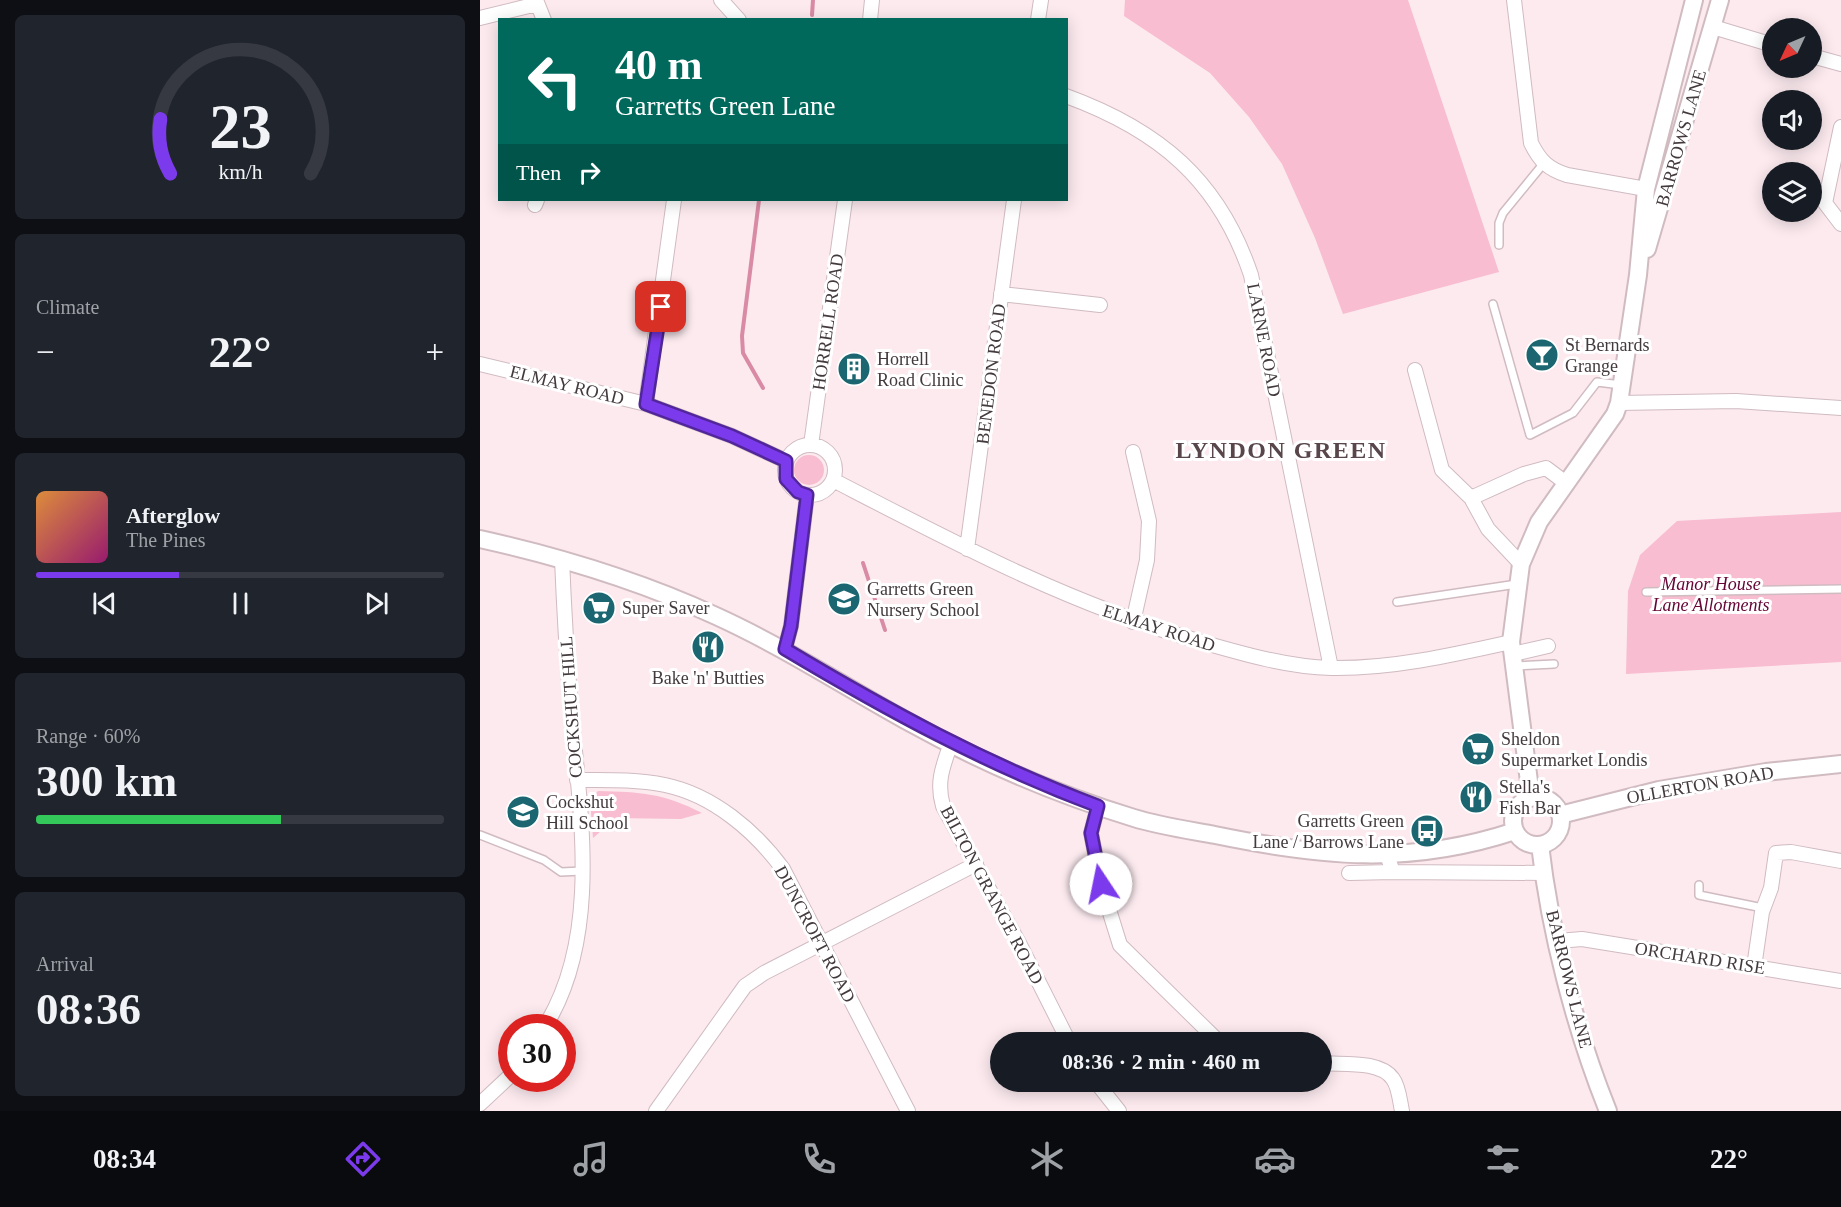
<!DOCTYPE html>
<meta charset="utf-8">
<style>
:root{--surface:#171b24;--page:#20242c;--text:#f1f3f6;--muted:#9ea1a6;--line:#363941;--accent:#7c3aed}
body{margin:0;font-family:"Times New Roman",serif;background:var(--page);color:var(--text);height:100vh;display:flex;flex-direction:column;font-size:22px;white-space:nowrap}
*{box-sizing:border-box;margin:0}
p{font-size:20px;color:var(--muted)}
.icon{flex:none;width:33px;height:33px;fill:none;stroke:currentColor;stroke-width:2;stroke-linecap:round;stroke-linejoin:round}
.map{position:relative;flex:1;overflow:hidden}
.drawer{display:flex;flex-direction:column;gap:15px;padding:15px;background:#0d0f14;width:480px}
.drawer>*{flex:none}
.hud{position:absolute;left:18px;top:18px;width:570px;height:183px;border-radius:0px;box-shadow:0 3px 15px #0003;background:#00695c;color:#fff;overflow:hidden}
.needle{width:39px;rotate:226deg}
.fabs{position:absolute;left:1282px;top:18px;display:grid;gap:12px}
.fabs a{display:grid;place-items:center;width:60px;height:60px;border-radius:50%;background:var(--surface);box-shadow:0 3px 15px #0003;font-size:30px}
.speed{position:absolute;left:18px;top:1014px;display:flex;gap:12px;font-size:30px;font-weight:700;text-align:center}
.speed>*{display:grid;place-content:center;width:78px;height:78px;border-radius:50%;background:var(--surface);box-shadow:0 3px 15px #0003;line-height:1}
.speed .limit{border:9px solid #d22;background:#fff;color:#111}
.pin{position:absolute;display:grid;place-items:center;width:51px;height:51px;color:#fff;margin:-26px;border-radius:12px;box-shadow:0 3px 9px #0006}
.me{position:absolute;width:66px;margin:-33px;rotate:349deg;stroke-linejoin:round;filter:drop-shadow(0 0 4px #0008)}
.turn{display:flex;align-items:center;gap:21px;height:126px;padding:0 18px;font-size:27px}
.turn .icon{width:78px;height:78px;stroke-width:2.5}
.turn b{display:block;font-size:42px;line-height:51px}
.then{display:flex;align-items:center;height:57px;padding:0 18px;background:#0003;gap:12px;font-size:22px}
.big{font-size:45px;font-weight:600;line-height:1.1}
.drawer .tile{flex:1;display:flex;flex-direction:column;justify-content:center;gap:9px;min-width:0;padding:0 21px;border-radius:9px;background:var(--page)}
.drawer .dial{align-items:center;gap:0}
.dial svg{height:156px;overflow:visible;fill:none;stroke:var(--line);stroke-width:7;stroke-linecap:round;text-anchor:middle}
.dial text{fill:var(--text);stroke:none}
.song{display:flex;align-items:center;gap:18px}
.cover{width:72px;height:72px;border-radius:9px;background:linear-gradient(135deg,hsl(30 70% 55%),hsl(320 70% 35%))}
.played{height:6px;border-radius:3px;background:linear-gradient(90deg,var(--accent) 35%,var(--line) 35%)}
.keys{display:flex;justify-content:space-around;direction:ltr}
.heat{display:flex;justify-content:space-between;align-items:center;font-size:33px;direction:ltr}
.charge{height:9px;border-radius:4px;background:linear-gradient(90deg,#34c759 60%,var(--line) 0)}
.trip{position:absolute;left:510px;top:1032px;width:342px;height:60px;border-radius:30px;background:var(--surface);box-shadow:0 3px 15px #0003;font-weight:600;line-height:60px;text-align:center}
.tab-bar{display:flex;height:96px;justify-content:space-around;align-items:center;background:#090b0e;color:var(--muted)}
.tab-bar .icon{width:42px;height:42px}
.tab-bar .selected{color:var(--accent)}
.tab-bar b{font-size:27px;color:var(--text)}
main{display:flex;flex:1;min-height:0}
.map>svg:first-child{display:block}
.green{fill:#f8bdd0}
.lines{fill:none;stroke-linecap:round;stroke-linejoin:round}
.stream{stroke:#d98ba5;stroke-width:4}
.service-casing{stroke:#d0bbc1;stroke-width:10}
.minor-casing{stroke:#d0bbc1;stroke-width:16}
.tertiary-casing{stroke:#d0bbc1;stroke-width:20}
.service{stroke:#fff;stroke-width:7}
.minor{stroke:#fff;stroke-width:14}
.tertiary{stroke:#fff;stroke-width:16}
.route-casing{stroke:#51269a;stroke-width:15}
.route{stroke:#7c3aed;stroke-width:10}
.labels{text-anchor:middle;stroke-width:6;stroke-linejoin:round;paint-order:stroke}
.street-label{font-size:18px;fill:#433a3d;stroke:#fff}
.poi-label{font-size:18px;fill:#433a3d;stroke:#fff;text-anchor:start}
.park-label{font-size:18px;font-style:italic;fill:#640535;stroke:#fff}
.district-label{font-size:24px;font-weight:bold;letter-spacing:1.5px;fill:#58464b;stroke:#fff}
</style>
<main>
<section class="drawer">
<div class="tile dial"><svg viewBox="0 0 100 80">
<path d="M14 69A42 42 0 1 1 86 69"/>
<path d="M14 69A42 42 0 0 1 9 41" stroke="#7c3aed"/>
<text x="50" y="56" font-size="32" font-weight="700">23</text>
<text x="50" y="72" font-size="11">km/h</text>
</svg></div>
<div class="tile"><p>Climate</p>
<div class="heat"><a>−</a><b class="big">22°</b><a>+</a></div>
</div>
<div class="tile">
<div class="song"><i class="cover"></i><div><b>Afterglow</b><p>The Pines</p></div></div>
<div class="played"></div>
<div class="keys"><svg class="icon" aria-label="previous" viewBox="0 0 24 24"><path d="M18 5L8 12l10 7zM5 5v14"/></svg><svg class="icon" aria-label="pause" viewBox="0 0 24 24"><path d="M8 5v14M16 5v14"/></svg><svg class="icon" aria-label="next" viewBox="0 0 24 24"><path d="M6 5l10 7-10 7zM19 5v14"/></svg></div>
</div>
<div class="tile"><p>Range · 60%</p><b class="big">300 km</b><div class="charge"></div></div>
<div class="tile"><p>Arrival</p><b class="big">08:36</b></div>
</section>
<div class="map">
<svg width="1361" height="1111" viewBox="0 0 1361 1111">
<rect width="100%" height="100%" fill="#fceaef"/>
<!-- green -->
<path class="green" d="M645,0H928L1019,272L863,314L835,238L802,164L769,117L730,73L644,16Z
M314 470a15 15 0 1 1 30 0a15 15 0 1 1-30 0Z
M1361,512V662L1146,674L1148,591L1160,555L1197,521Z
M118,791C161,792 183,793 222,813L201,819L136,818L113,838L110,799Z"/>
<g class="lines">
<!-- stream -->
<path class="stream" d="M332,15L333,0
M279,200L262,336L263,353L283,388
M383,563L405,630"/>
<!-- service casing -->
<g class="service-casing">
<path id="service" d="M1019,245V223L1023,213L1064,163
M1013,304L1050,435L1093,413L1117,382L1141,385
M1166,592L1361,589
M917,602L1037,584
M1035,666L1074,664
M0,835L64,860L81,872L102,871
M1219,885V895L1283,908"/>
</g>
<!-- minor casing -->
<g class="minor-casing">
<path id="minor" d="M56,0L64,20
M241,0L259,20
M1034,0L1051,143C1060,161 1068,169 1087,175L1166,189
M0,18L57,4
M390,20L392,0
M558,20L561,0
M1233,27L1293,45
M1332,56L1361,64
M586,96C679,130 739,180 771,275L851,668
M1361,127L1345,203L1361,224
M55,205L57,200
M521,294L620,305
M0,364L166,404L252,436L306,461
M935,370L962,470L991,498L1008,529L1041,564
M1139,403L1256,401L1361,408
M166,404L194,200
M331,445L365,200
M305 470a25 25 0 1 1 50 0a25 25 0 1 1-50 0Z
M353,480C473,542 587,603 718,641C760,653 807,667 851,668C911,669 973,655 1031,642
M991,498L1044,474L1066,468L1086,483
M487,549L534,200
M653,622L667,560L669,521L653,452
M305,649L311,626L327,495
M1033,654L1068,646
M471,743C463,766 456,782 463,806L540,945L589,1042
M97,780C126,780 156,779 185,785C233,795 275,831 303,869L428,1111
M618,806L611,833L621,884L640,945L739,1042
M907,855L913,872L1063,873
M869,873L913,872
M1078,941L1102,939L1361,981
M1274,967L1282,912L1291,888L1296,853L1311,852L1361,861
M64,1028C122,937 100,811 91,710C87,659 84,609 82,559
M842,1063C862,1065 900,1060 913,1079C919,1087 920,1102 922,1111
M616,1082L639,1111
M0,1104L32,1074
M176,1111L265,986L284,973L496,864"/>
</g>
<!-- tertiary casing -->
<g class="tertiary-casing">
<path id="tertiary" d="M1167,249L1240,0
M0,539C81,557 160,581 236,616C302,646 362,685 425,720C497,760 575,794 654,818C680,826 708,830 735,835C842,857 929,866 1035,831
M1033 821a24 24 0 1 1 48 0a24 24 0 1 1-48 0Z
M1051,797L1031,642L1041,564L1059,522L1135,414L1139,403L1158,275L1166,189L1214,0
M1080,815L1179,790L1286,772L1361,764
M1060,845C1070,932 1095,1029 1128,1111"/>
</g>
<!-- service -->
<use href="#service" class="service"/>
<!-- minor -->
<use href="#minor" class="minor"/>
<!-- tertiary -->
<use href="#tertiary" class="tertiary"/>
</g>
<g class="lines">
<!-- route casing -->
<g class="route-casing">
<path id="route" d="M181,307L166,404L252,436L306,461V479L318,492L327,495L311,626L305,649C407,710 506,764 618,806L611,833L621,884"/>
</g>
<!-- route -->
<use href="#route" class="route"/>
</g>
<!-- icons -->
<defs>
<g id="bar-disc" transform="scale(1.725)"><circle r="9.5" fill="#1b6670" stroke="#fff"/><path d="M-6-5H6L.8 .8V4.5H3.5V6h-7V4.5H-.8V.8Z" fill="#fff"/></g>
<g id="building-disc" transform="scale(1.725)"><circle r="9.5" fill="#1b6670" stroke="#fff"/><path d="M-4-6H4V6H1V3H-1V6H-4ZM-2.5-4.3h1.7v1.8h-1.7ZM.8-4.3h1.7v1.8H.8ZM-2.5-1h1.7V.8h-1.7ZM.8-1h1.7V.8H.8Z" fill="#fff"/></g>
<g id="school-disc" transform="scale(1.725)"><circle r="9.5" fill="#1b6670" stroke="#fff"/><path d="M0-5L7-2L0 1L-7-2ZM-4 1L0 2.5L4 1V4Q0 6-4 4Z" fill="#fff"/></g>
<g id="supermarket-disc" transform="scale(1.725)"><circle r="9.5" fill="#1b6670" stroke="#fff"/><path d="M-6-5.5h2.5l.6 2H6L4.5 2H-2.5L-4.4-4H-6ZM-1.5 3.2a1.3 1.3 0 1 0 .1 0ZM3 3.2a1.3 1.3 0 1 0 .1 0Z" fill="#fff"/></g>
<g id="restaurant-disc" transform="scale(1.725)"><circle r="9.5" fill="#1b6670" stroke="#fff"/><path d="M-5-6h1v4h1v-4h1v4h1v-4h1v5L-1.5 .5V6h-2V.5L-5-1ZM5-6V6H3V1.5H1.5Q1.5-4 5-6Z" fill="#fff"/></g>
<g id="bus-disc" transform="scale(1.725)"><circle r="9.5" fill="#1b6670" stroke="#fff"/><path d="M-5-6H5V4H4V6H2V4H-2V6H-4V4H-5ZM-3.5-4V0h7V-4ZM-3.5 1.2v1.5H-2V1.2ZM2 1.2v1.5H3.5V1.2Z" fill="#fff"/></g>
</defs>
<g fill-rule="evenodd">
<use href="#bar-disc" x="1062" y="355"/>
<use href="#building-disc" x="374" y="369"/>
<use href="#school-disc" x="364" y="599"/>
<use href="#supermarket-disc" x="119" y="608"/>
<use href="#restaurant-disc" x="228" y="647"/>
<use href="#supermarket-disc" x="998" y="749"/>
<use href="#restaurant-disc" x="996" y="797"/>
<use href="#school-disc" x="43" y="812"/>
<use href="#bus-disc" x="947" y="831"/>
</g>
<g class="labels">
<!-- street labels -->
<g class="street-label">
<text transform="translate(1201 138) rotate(-74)" y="6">BARROWS LANE</text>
<text transform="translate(348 322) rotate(-82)" y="6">HORRELL ROAD</text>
<text transform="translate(784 340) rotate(79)" y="6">LARNE ROAD</text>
<text transform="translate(511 374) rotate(-83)" y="6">BENEDON ROAD</text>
<text transform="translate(87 385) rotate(14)" y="6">ELMAY ROAD</text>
<text transform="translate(679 628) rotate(18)" y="6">ELMAY ROAD</text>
<text transform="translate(91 707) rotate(-94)" y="6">COCKSHUT HILL</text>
<text transform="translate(1220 785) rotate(-10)" y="6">OLLERTON ROAD</text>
<text transform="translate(512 895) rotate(62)" y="6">BILTON GRANGE ROAD</text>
<text transform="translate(335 934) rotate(62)" y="6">DUNCROFT ROAD</text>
<text transform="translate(1220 958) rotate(9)" y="6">ORCHARD RISE</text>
<text transform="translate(1089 979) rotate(76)" y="6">BARROWS LANE</text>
</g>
<!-- poi labels -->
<g class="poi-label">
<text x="1085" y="351">St Bernards<tspan x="1085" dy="21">Grange</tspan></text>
<text x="397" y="365">Horrell<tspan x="397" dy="21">Road Clinic</tspan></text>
<text x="387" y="595">Garretts Green<tspan x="387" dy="21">Nursery School</tspan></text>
<text x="142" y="614">Super Saver</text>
<text x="228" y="684" text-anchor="middle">Bake 'n' Butties</text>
<text x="1021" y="745">Sheldon<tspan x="1021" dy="21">Supermarket Londis</tspan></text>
<text x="1019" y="793">Stella's<tspan x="1019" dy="21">Fish Bar</tspan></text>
<text x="66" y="808">Cockshut<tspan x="66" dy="21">Hill School</tspan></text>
<text x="924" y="827" text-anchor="end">Garretts Green<tspan x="924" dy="21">Lane / Barrows Lane</tspan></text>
</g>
<!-- park labels -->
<g class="park-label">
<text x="1231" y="590">Manor House<tspan x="1231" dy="21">Lane Allotments</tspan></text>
</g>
<!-- district labels -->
<g class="district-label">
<text x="801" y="458">LYNDON GREEN</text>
</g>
</g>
</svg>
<div class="fabs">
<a><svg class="needle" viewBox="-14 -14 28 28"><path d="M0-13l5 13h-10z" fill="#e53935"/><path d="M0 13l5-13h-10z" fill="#9ea1a6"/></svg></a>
<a><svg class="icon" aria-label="sound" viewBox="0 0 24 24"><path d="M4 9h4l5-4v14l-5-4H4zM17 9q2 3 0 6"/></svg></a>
<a><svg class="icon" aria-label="layers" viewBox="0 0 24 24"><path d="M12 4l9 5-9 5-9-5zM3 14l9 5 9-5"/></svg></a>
</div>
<div class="speed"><div class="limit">30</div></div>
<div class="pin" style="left:181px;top:307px;background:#d93025"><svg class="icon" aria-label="arrive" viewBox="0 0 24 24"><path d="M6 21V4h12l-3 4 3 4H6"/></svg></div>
<svg class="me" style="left:621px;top:884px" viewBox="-20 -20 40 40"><circle r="19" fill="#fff"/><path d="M0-13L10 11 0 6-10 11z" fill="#7c3aed"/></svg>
<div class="trip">08:36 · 2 min · 460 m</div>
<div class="hud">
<div class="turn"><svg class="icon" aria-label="left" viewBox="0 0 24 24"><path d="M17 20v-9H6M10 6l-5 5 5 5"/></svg><div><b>40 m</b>Garretts Green Lane</div></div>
<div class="then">Then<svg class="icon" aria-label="right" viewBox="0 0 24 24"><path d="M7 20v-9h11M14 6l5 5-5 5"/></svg></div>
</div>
</div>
</main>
<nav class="tab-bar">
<b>08:34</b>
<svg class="icon selected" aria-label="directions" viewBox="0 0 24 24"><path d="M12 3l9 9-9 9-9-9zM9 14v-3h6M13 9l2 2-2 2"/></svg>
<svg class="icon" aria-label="music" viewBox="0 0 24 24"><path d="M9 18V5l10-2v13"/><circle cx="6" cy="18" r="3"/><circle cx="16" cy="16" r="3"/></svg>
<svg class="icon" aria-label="phone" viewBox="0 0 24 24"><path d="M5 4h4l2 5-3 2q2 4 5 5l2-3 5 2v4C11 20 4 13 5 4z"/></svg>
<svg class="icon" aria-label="climate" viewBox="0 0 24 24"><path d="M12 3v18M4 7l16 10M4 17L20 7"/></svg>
<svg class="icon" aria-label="car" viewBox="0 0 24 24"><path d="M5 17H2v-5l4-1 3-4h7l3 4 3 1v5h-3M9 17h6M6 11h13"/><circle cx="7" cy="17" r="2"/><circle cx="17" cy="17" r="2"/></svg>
<svg class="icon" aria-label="filters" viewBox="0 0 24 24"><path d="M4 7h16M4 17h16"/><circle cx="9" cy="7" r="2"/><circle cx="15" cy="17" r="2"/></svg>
<b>22°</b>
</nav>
